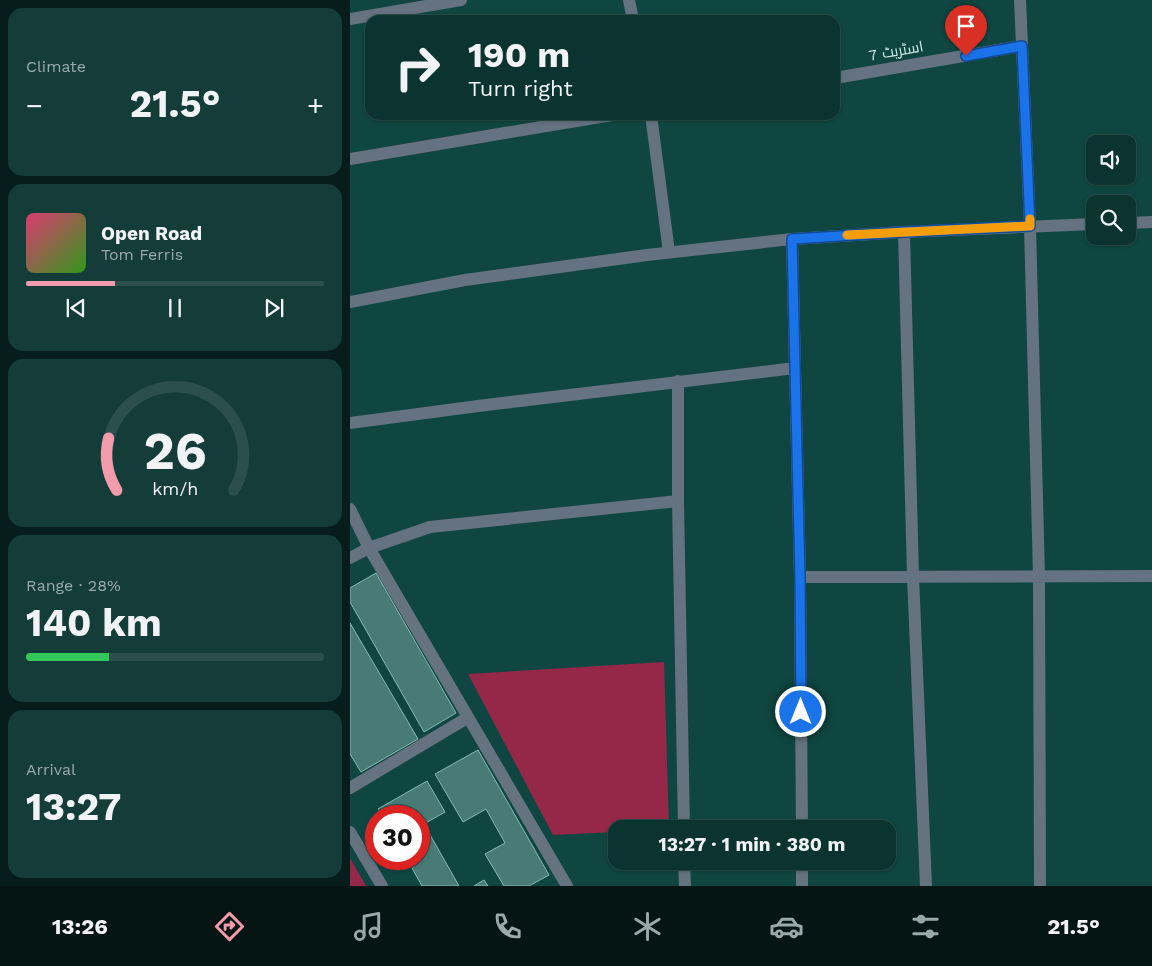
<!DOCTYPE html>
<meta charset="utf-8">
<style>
:root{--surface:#0b3431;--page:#143c39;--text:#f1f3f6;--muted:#9aaaab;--line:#2b4f4d;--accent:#f39aab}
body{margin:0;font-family:"Work Sans",Cairo,sans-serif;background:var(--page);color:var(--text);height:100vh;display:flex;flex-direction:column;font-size:19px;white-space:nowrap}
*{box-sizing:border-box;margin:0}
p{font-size:16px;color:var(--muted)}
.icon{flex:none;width:28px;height:28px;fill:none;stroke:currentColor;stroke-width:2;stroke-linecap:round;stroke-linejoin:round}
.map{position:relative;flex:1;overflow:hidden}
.details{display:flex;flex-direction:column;gap:8px;padding:8px;background:#061d1b;width:350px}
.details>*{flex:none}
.hud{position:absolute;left:15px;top:15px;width:475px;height:105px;border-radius:15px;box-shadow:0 1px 4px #0004,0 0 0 1px var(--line);background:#0b3431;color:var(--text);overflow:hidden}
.buttons{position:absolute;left:736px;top:135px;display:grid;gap:10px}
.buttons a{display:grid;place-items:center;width:50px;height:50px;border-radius:10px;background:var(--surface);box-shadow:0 1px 4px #0004,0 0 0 1px var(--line);font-size:25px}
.speed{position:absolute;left:15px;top:805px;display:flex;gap:10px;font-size:25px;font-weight:700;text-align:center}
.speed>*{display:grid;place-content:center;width:65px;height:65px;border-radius:50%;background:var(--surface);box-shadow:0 1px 4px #0004,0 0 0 1px var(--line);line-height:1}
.speed .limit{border:8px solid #d22;background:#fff;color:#111}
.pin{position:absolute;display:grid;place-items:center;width:42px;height:42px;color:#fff;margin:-51px -21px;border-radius:50% 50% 50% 0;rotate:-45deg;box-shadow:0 0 5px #0007}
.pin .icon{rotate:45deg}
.me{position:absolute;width:55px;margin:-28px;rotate:0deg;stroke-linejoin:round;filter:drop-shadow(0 0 4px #0008)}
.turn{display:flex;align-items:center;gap:18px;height:105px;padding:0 20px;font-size:22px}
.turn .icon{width:65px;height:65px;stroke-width:2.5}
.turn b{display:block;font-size:35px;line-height:42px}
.big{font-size:38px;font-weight:700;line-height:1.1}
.details .card{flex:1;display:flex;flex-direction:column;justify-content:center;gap:8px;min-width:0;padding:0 18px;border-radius:15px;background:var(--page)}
.details .dial{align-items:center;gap:0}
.dial svg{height:130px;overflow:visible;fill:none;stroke:var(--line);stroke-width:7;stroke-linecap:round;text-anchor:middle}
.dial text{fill:var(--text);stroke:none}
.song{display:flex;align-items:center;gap:15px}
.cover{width:60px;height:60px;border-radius:8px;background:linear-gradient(135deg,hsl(340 70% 55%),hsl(110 70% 35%))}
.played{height:5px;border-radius:2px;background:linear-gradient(90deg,var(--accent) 30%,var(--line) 30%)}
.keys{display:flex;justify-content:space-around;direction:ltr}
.heat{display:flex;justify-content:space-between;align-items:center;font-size:28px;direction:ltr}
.charge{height:8px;border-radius:4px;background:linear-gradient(90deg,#34c759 28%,var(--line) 0)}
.trip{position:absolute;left:258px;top:820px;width:288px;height:50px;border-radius:15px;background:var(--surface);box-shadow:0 1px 4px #0004,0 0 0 1px var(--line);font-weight:700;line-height:50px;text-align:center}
.tab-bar{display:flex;height:80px;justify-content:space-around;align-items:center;background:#041514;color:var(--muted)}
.tab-bar .icon{width:35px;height:35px}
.tab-bar .current{color:var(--accent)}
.tab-bar b{font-size:22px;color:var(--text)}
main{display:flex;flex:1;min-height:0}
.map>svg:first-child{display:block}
.green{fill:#952848}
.building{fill:#487b76;stroke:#87bbb5}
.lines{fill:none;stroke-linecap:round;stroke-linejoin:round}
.street{stroke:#65727f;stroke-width:12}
.route-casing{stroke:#114b97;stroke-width:12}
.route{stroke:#1a73e8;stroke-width:9}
.slow{stroke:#f59e0b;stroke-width:9}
.labels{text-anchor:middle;stroke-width:5;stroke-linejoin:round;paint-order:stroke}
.street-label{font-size:15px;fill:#d1ebe7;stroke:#0f4641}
</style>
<main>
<section class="details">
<div class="card"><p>Climate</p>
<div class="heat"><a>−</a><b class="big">21.5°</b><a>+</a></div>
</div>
<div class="card">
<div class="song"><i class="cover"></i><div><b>Open Road</b><p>Tom Ferris</p></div></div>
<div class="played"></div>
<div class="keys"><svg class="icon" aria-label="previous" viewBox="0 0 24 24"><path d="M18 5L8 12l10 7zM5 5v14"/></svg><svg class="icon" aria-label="pause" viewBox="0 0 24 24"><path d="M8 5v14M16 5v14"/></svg><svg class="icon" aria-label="next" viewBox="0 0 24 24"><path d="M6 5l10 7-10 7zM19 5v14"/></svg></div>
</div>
<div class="card dial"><svg viewBox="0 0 100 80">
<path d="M14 69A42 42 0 1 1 86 69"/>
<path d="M14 69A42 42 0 0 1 9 37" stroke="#f39aab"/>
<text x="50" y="56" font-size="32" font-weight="700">26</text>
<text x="50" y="72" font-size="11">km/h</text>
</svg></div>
<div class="card"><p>Range · 28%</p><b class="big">140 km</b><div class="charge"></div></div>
<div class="card"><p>Arrival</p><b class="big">13:27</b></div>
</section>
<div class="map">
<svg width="802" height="886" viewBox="0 0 802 886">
<rect width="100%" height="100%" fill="#0f4641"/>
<!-- green -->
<path class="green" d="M314,662L319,828L266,829V832L203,835L118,674Z
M0,858L16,886H0Z"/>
<!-- building -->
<path class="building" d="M26,573L106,713L74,732L0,602V588Z
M0,623L68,739L11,772L0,754Z
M128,750L199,875L179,886H154L135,854L155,843L136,809L113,822L85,774Z
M77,781L95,812L74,824L109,886H72L57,859H69V816H32L28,809Z
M134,880L138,886H124Z"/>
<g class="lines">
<!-- street -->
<path class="street" d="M279,0L283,20
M670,0L680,226L689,576L690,886
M0,19L111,0
M485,78L672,46
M301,115L319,252
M0,159L262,115
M778,223L802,222
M554,232L563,576L576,886
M442,239L450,577L452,829
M0,302L115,280L297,255L442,239L554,232L745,224
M328,381V501L334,829
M0,423L128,406L445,368
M0,509L19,548L217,886
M0,558L19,548L80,527L328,501
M450,577L802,576
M0,788L117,718
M0,832L32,886
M334,861L335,886
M452,861V886"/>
</g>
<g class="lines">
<!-- route casing -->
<g class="route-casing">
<path id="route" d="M451,712L450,577L442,239L554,232L680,226L672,46L616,56"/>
</g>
<!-- route -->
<use href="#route" class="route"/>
<!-- slow -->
<path class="slow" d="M497,235L680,226V219"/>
</g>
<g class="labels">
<!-- street labels -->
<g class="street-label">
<text transform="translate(546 51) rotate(-10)" y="5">اسٹریٹ 7</text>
</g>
</g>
</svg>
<div class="buttons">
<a><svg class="icon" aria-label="sound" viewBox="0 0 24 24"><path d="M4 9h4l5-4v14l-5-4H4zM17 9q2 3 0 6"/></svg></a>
<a><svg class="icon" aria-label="search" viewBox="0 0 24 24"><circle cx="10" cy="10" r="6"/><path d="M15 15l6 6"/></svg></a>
</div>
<div class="speed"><div class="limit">30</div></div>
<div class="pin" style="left:616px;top:56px;background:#d93025"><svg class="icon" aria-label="arrive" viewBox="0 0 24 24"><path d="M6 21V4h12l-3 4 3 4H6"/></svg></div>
<svg class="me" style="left:451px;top:712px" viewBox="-20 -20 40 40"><circle r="17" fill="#1a73e8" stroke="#fff" stroke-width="3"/><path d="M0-11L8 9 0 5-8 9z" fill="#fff"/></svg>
<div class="trip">13:27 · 1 min · 380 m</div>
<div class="hud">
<div class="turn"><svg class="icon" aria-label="right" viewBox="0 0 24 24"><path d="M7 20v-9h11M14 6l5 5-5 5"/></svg><div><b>190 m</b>Turn right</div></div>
</div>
</div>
</main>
<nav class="tab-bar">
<b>13:26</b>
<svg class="icon current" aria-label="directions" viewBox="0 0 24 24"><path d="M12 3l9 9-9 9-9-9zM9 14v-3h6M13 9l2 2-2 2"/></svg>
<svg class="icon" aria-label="music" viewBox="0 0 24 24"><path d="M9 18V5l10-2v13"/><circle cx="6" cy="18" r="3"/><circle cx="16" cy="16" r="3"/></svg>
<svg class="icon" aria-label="phone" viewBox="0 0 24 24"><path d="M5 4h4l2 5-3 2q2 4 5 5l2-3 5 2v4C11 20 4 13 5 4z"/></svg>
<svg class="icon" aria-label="climate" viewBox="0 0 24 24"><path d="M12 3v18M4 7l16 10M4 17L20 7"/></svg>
<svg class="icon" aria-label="car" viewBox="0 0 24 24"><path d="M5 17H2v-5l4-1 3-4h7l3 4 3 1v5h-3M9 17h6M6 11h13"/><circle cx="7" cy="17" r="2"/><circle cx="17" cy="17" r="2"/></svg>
<svg class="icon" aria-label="filters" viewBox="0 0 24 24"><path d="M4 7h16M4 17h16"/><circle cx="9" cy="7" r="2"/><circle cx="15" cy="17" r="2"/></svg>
<b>21.5°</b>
</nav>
